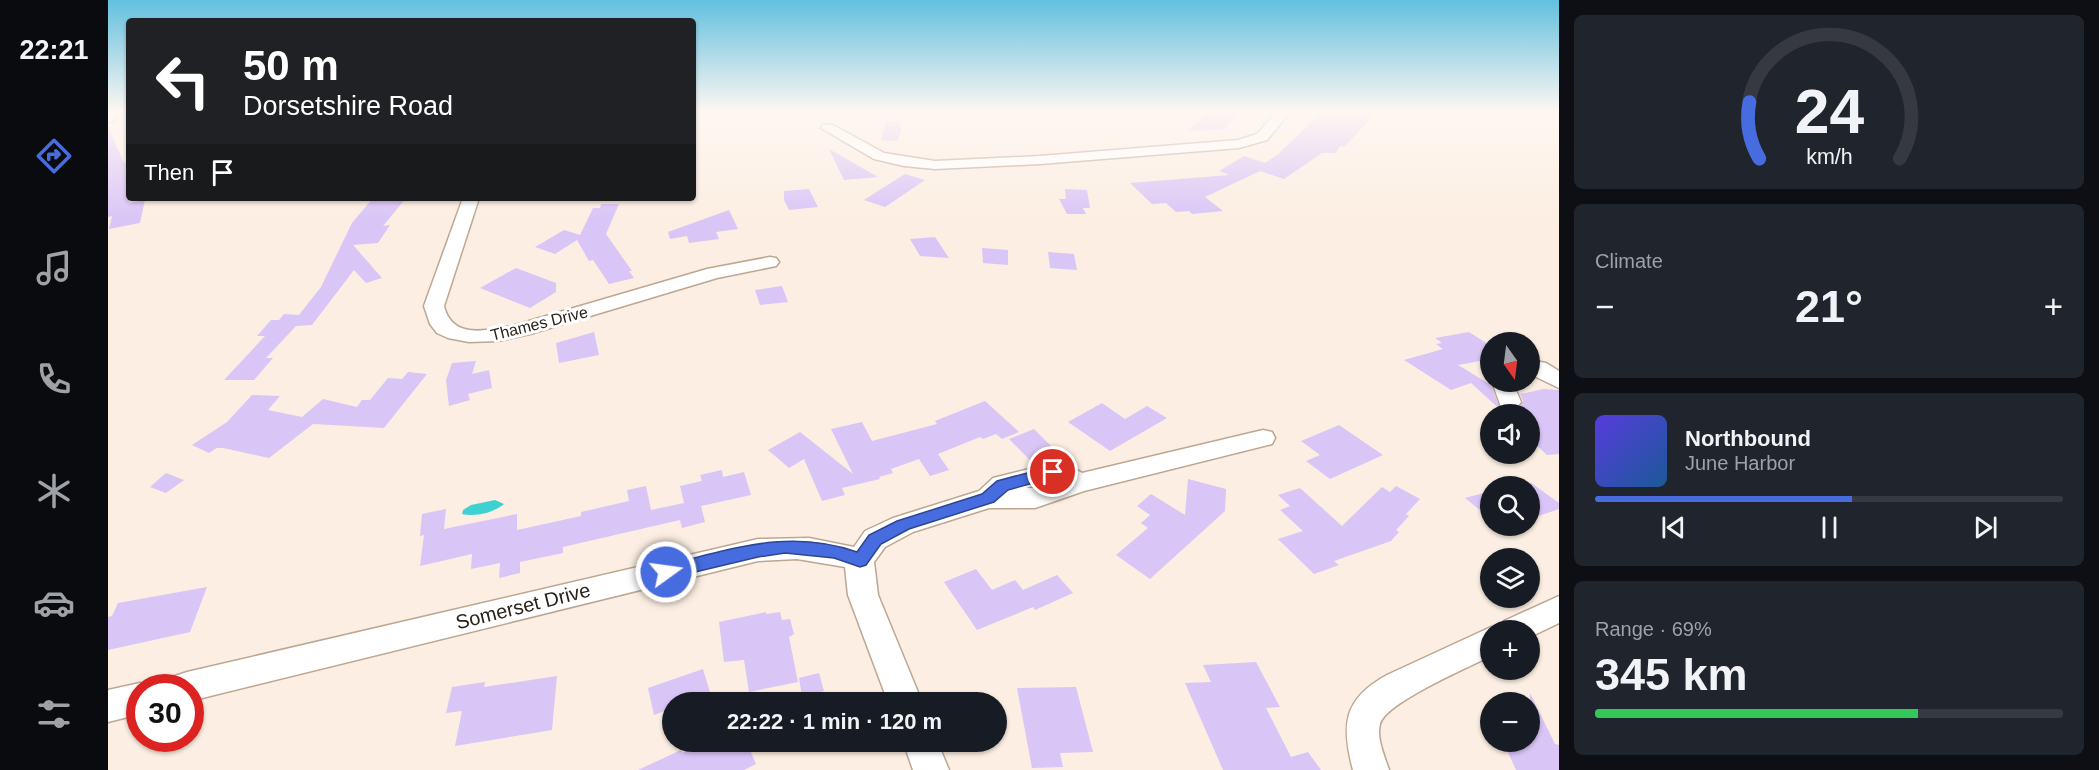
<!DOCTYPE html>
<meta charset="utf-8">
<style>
:root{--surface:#171b24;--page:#20242c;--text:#f1f3f6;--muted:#9ea1a6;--line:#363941;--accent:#476cdf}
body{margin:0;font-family:Arial,sans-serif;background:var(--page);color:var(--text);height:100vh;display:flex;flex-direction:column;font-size:22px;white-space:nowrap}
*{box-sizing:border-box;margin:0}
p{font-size:20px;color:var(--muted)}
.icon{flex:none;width:33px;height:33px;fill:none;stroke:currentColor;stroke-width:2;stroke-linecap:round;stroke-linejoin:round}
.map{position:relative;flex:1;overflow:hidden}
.sheet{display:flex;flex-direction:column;gap:15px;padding:15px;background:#0d0f14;width:540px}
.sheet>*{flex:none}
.guide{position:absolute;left:18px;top:18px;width:570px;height:183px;border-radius:6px;box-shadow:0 2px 4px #0004;background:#202124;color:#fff;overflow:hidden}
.needle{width:39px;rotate:166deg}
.controls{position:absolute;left:1372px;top:332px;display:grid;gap:12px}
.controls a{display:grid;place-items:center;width:60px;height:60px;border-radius:50%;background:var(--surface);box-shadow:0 2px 4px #0004;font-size:30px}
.speed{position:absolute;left:18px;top:674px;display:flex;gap:12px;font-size:30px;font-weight:700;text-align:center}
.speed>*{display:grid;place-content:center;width:78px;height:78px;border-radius:50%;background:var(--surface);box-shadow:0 2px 4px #0004;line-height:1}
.speed .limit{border:9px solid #d22;background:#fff;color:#111}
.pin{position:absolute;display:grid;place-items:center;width:51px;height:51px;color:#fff;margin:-26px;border:3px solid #fff;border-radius:50%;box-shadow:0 2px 6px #0007}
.me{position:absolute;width:66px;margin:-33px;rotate:76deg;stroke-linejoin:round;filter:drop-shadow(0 0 4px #0008)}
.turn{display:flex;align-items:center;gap:21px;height:126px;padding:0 18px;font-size:27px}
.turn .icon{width:78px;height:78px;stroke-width:2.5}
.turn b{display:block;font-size:42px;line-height:51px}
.then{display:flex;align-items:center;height:57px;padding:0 18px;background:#0003;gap:12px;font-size:22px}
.big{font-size:45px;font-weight:700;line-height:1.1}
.sheet .card{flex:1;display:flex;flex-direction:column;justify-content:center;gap:9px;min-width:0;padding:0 21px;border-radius:9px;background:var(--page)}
.sheet .dial{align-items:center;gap:0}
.dial svg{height:156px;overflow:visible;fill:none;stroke:var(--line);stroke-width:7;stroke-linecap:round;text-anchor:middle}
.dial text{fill:var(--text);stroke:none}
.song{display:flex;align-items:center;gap:18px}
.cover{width:72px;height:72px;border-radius:9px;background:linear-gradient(135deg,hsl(250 70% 55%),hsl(210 70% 35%))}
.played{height:6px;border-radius:3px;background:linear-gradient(90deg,var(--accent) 55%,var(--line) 55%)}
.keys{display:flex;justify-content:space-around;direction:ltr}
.heat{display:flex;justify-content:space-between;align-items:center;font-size:33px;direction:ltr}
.charge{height:9px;border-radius:4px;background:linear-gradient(90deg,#34c759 69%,var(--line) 0)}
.trip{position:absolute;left:554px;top:692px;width:345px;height:60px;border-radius:30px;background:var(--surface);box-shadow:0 2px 4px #0004;font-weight:700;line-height:60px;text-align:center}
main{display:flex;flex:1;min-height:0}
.dock{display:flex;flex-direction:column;width:108px;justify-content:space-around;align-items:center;background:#090b0e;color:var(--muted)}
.dock .icon{width:42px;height:42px}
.dock .selected{color:var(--accent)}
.dock b{font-size:27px;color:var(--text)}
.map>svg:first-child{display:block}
.water{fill:#3dd2d2}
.building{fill:#dac5f7}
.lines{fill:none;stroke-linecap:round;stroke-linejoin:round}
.minor-casing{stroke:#bca793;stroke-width:3}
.minor{fill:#fff;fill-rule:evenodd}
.route{fill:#476cdf;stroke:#2e4691;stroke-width:1.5}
.labels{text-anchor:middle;stroke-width:6;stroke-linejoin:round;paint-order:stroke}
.street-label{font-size:16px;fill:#2a221a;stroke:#fff}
.near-street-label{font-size:20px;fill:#2a221a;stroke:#fff}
</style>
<main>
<nav class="dock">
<b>22:21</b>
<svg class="icon selected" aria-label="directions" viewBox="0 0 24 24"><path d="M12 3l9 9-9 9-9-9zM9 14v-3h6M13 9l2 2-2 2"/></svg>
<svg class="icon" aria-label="music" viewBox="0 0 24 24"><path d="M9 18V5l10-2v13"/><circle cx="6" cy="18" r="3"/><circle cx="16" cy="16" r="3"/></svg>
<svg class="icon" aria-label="phone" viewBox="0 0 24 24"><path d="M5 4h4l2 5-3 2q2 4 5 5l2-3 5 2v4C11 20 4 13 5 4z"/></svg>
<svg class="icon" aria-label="climate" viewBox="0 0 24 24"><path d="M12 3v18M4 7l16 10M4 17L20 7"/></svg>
<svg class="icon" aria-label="car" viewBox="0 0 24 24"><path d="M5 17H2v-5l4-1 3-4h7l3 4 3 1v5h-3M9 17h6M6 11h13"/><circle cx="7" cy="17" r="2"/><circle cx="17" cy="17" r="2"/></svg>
<svg class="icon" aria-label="filters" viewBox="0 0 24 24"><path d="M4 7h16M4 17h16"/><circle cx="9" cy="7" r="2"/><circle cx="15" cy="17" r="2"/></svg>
</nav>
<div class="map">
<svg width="1451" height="770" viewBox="0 0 1451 770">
<rect width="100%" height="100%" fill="#fceee2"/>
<!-- water -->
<path class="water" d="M387,500L396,504C385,513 367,517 354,514L355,510L363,505Z"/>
<!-- building -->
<path class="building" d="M1100,111H1132L1117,129L1080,131Z
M1215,111H1270L1236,147L1232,146L1228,153H1214L1176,179L1152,171L1097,197L1115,211L1084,214L1081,211L1068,212L1058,203L1044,204L1022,183L1121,175L1111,171L1136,156L1157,163L1169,155Z
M778,121L792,122L793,131L789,141L773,140Z
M0,127L16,163L21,161V203L37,200L32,223L1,229L4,216L0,217Z
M721,149L770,177L736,180Z
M797,174L817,180L777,207L756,200Z
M701,189L710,207L681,210L676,200V191Z
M957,189L979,190L982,208H975L978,214H959L951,199H958Z
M265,198H298L275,226L282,225L270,243L245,245L274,278L258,283L246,270L204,325L188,326L158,358H165L146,380H116L157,336H149L163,320H171L176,314L191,315L213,287L244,223Z
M493,204H511L498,234L524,271H521L526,278L501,284L485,260L481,261L469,240L447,254L427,247L456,230L472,235L485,208H492Z
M621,210L630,229L608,232L611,239L581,243L579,236L562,239L560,232Z
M827,237L841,258L812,256L802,239Z
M874,248L900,250V265L875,263Z
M940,252L966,254L969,270L942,268Z
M408,268L448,283V292L422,308L372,288Z
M674,286L680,302L652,305L647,290Z
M486,332L491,355L451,363L448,343Z
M1361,332L1383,346V359L1350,365L1383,385L1392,409L1402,411L1411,408L1415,401L1412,394L1436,389L1451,390V454L1439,455L1422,439V414H1397L1363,383L1343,390L1296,360L1335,349L1328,344L1334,343L1327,338Z
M368,361L364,374L381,370L384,388L360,394L362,400L341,406L338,380L344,363Z
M300,372L319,374L276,428L205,424L161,458L115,448H109L101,453L84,445L119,422L144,395L172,396L160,410L194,417L215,399L249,407L254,400H262L280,378L294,379Z
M877,401L911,432L894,439L888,434L875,439L872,437L830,454L841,470L822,476L811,459L783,469L785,473L771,477L772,479L734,488L737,495L714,501L696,459L681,468L660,450L692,432L745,474L723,429L754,422L764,441L829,424L827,421Z
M994,403L1017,419L1039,406L1059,418L1002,451L960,422Z
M1231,425L1275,455L1222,479L1198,461L1212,455L1193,441Z
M926,429L947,450L922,460L901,439Z
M614,470L615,477L636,472L643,495L593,506L597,522L574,528L572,520L455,547V553L412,562V573L391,578L392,563L363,569L364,554L312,566L316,535L312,536L314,514L338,509L336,529L409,514V530L473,516V512L521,501L519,490L538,486L543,510L576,503L572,486L594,481L592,475Z
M58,473L76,480L58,493L42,487Z
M1080,479L1118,489L1117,511L1042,579L1008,555L1040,528L1033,523L1042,515L1029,506L1043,494L1077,515Z
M1422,482L1451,503V509L1422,519Z
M1288,486L1312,499L1298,514L1301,516L1288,530L1291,532L1283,541L1226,561L1231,565L1206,574L1170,539L1195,531L1172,510L1182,506L1170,495L1192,488L1234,526L1274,487L1282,492Z
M1383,491V519L1357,498Z
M868,569L884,590L907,580L915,590L949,575L965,593L927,610L925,607L869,630L836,582Z
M99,587L82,632L0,650V617L4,616L10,603Z
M658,612V614L672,612L674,620L682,619L686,634L681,637L690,682L641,692L636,660L616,662L611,622Z
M1148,662L1172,707L1158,708L1183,757L1200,752L1213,770H1115L1077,683L1103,682L1095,665Z
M595,669L604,699L595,702H564V708L546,715L540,688Z
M711,673L716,691L694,696L691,678Z
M449,676L444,730L347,746L354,711L338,713L344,687L377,682L376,687Z
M968,687L985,752L952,753L955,767L924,768L909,688Z
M1422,693L1447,744L1451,745V770H1408L1395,741H1422Z
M601,741H638L648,764L636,770H530L573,750L574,753Z"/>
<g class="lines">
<!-- minor casing -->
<g class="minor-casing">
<path id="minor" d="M0,111H9L5,121L0,122Z
M1169,111H1183L1159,140L1131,148L932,164L827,169L796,166L766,159L713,128L715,125H725L776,153L827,161L932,156L1130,140L1149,134Z
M355,198H371L336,306C344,339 377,331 404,326L599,269L662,257L668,258L671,262L668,266L609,278L422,334L390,341L361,342L340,338L329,333L322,324L316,306Z
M1422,360L1438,363L1451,371V388L1422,374Z
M1383,379L1404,381L1413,402L1409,407L1401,409L1393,407Z
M1155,430L1164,432L1167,438L1164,444L976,491L927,508H881L805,532L777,547L766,562L770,595L814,702H780L740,595L737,567L689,559L650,561L82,701V687H63L67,676L79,672L650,539L701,538L746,547L757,531L785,518L871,491L885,478L945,463L962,466L974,473ZM945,481H948L926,488H918Z
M1451,596V623L1422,637V630H1392L1396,621Z
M1383,627L1390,630H1383V656C1361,667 1277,703 1272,724C1268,738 1277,757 1281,770H1245C1233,725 1235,699 1279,675Z
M32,683L44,687H32V714L0,722V690Z
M795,741H829L841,770H805Z"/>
</g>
<!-- minor -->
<use href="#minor" class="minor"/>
</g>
<!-- sky -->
<linearGradient id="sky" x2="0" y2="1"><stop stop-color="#63c0df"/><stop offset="0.51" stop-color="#fef7f2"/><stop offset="1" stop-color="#fef7f2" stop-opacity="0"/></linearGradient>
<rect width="1451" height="219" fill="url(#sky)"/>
<!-- route -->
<path class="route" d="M945,466L950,468L953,472L950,476L900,490L886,502L801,529L773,544L758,565L752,567L726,558L677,553L650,557L558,579L552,577L550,572L552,567L558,565C625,549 681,528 749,552L761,535L789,521L874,494L889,481Z"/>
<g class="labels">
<!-- street labels -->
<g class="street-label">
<text transform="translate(431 323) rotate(-14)" y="6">Thames Drive</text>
</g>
<!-- near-street labels -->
<g class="near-street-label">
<text transform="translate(415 606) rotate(-14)" y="7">Somerset Drive</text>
</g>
</g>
</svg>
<div class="controls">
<a><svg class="needle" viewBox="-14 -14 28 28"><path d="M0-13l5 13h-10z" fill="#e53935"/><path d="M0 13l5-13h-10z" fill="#9ea1a6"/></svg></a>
<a><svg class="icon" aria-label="sound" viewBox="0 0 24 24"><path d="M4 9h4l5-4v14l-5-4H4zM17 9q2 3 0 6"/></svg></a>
<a><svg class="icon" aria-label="search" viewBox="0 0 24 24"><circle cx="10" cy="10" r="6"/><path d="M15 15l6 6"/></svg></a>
<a><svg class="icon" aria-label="layers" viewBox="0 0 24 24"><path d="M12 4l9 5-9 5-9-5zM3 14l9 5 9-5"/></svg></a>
<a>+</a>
<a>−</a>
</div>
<div class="speed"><div class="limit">30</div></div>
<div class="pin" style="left:945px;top:472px;background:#d93025"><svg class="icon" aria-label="arrive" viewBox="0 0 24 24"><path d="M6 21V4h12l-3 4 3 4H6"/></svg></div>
<svg class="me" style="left:558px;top:572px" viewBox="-20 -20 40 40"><circle r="17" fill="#476cdf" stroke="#fff" stroke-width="3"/><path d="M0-11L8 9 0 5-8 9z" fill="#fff"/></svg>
<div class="trip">22:22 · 1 min · 120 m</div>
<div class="guide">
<div class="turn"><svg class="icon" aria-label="left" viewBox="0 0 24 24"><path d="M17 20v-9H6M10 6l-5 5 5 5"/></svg><div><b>50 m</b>Dorsetshire Road</div></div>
<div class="then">Then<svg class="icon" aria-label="arrive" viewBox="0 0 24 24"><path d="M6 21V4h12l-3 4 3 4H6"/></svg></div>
</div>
</div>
<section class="sheet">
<div class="card dial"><svg viewBox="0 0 100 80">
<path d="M14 69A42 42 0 1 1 86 69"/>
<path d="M14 69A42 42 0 0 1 9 40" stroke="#476cdf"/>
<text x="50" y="56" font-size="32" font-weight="700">24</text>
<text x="50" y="72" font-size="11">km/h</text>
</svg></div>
<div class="card"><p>Climate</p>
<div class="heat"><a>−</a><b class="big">21°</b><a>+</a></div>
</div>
<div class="card">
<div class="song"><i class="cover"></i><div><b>Northbound</b><p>June Harbor</p></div></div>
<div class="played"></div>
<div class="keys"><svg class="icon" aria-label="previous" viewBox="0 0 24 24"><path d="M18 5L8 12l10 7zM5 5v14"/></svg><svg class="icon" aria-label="pause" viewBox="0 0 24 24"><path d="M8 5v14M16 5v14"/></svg><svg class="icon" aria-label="next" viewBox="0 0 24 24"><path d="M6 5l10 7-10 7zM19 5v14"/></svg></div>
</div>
<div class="card"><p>Range · 69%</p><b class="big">345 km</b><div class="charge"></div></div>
</section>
</main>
